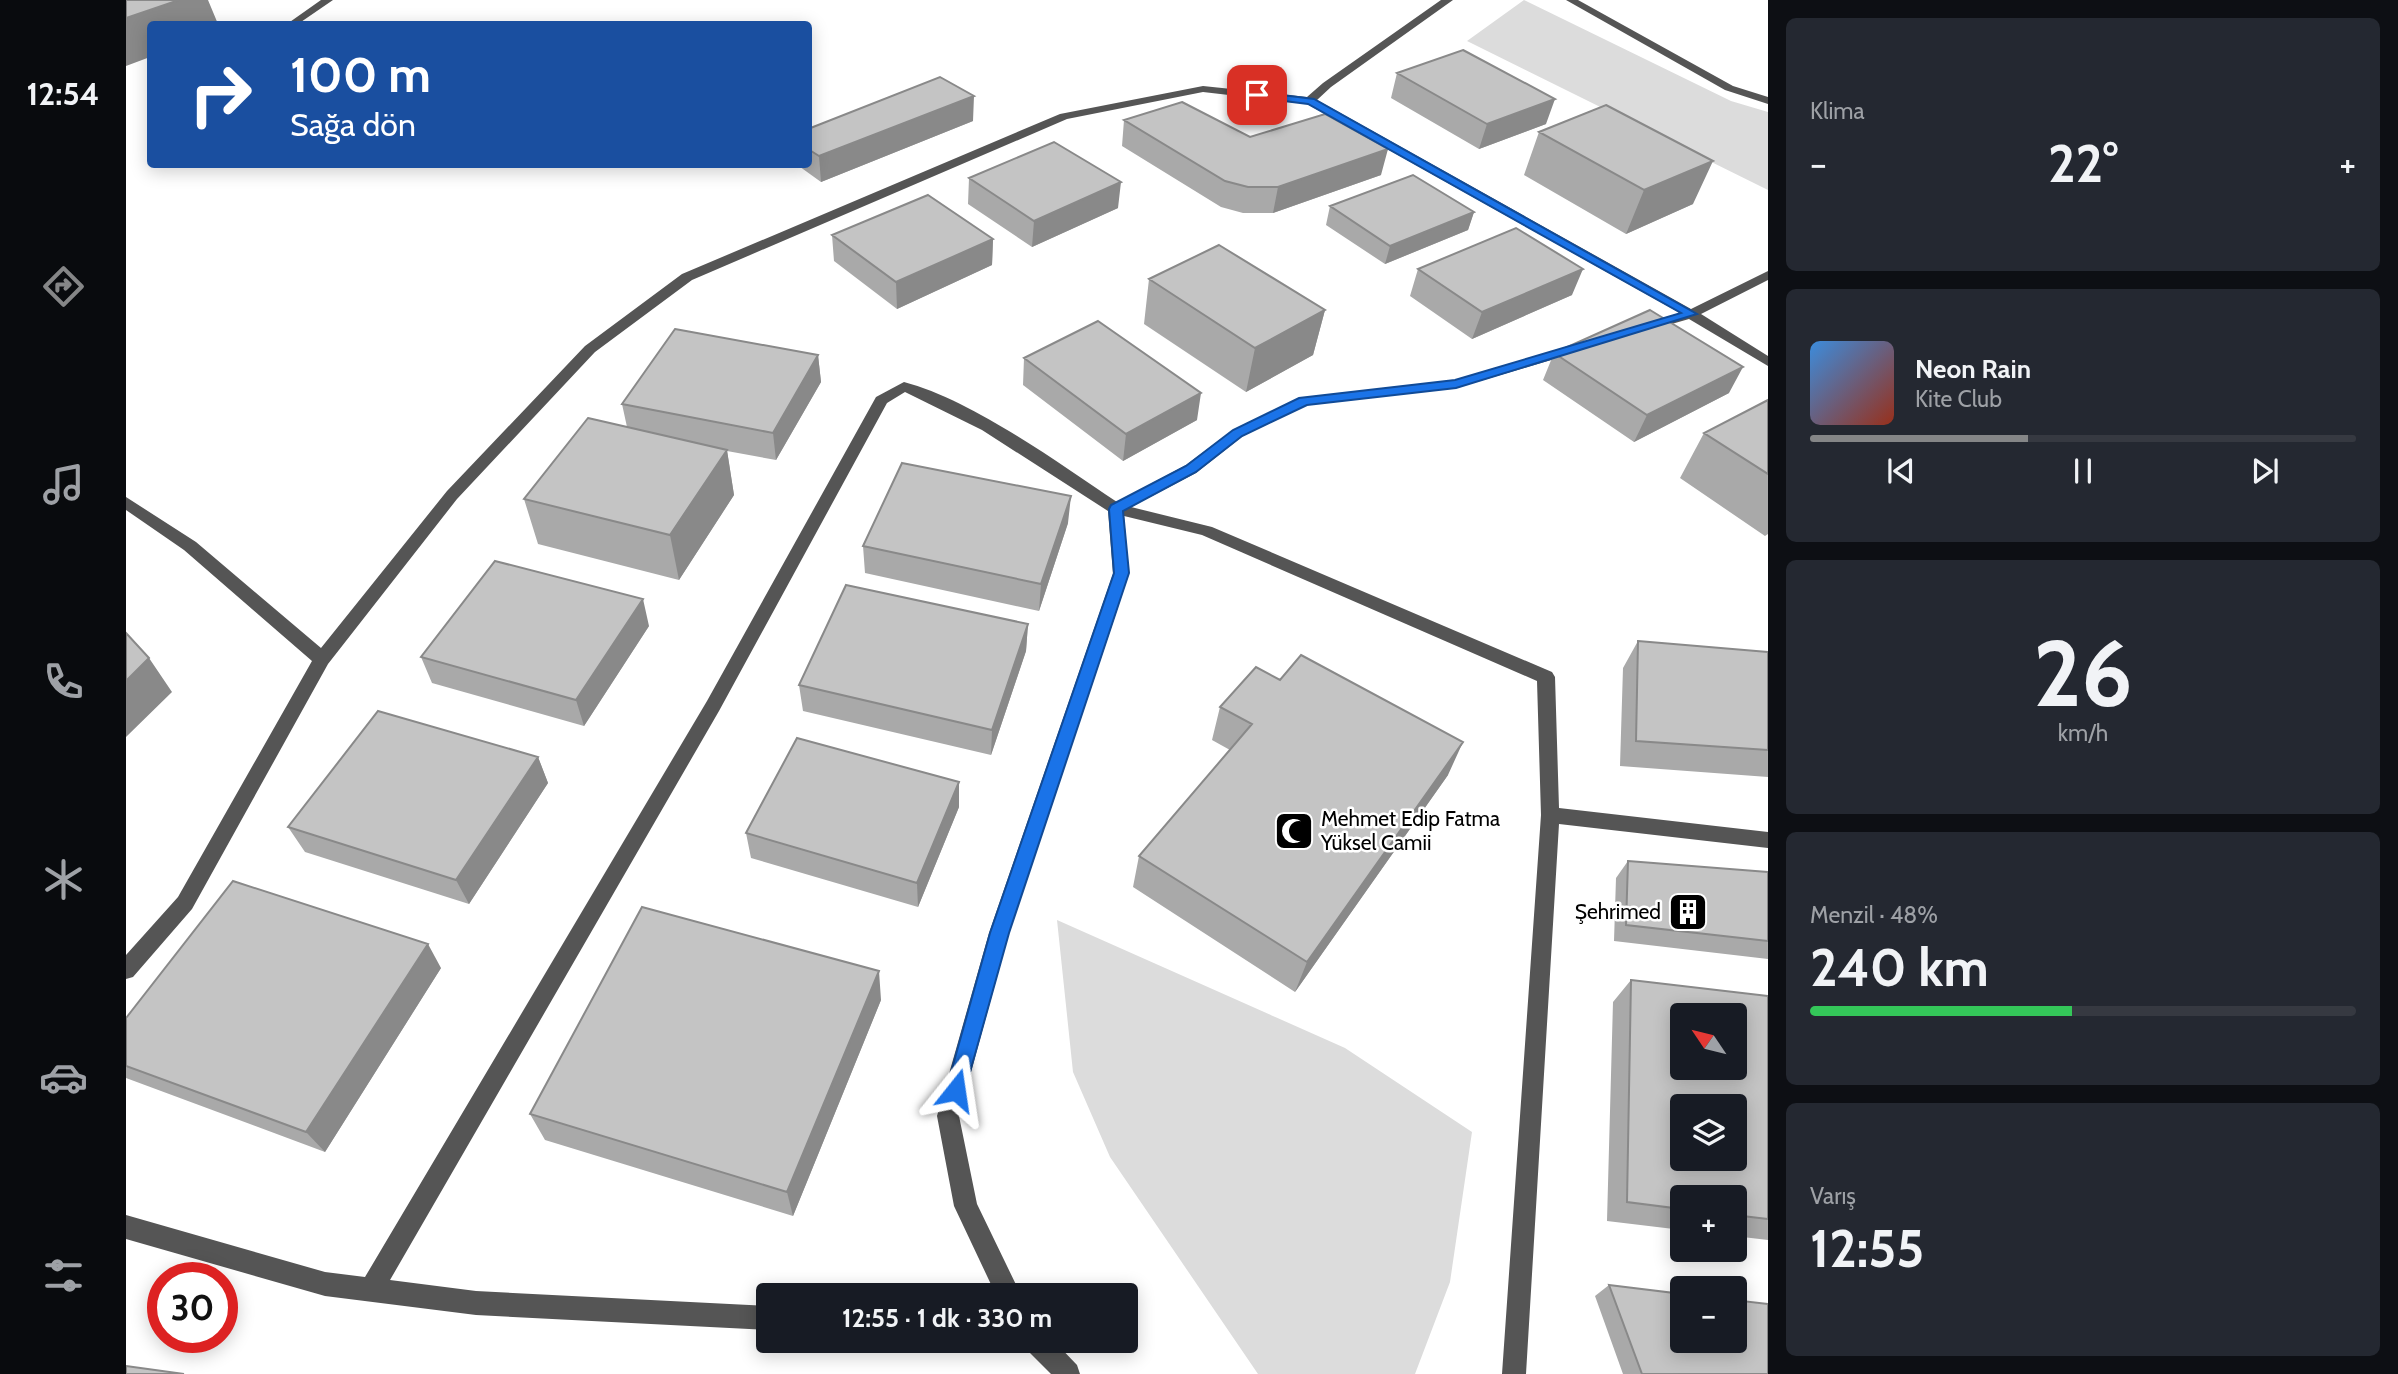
<!DOCTYPE html>
<html lang="tr">
<meta charset="utf-8">
<style>
:root{--surface:#171b24;--page:#242831;--text:#f1f3f6;--muted:#9ea1a6;--line:#363941;--accent:#858687}
body{margin:0;font-family:Cabin,sans-serif;background:var(--page);color:var(--text);height:100vh;display:flex;flex-direction:column;font-size:26px;white-space:nowrap}
*{box-sizing:border-box;margin:0}
p{font-size:23px;color:var(--muted)}
.icon{flex:none;width:38px;height:38px;fill:none;stroke:currentColor;stroke-width:2;stroke-linecap:round;stroke-linejoin:round}
.map{position:relative;flex:1;overflow:hidden}
.side{display:flex;flex-direction:column;gap:18px;padding:18px;background:#0d0f14;width:630px}
.side>*{flex:none}
.hud{position:absolute;left:21px;top:21px;width:665px;height:147px;border-radius:7px;box-shadow:0 4px 18px #0003;background:#1a4fa0;color:#fff;overflow:hidden}
.needle{width:46px;rotate:305deg}
.controls{position:absolute;left:1544px;top:1003px;display:grid;gap:14px}
.controls a{display:grid;place-items:center;width:77px;height:77px;border-radius:7px;background:var(--surface);box-shadow:0 4px 18px #0003;font-size:35px}
.speed{position:absolute;left:21px;top:1262px;display:flex;gap:14px;font-size:35px;font-weight:700;text-align:center}
.speed>*{display:grid;place-content:center;width:91px;height:91px;border-radius:50%;background:var(--surface);box-shadow:0 4px 18px #0003;line-height:1}
.speed .limit{border:10px solid #d22;background:#fff;color:#111}
.pin{position:absolute;display:grid;place-items:center;width:60px;height:60px;color:#fff;margin:-30px;border-radius:14px;box-shadow:0 4px 10px #0006}
.me{position:absolute;width:77px;margin:-38px;rotate:15deg;stroke-linejoin:round;filter:drop-shadow(0 0 5px #0008)}
.turn{display:flex;align-items:center;gap:24px;height:147px;padding:0 28px;font-size:32px}
.turn .icon{width:91px;height:91px;stroke-width:2.5}
.turn b{display:block;font-size:49px;line-height:60px}
.big{font-size:52px;font-weight:800;line-height:1.1}
.side .card{flex:1;display:flex;flex-direction:column;justify-content:center;gap:10px;min-width:0;padding:0 24px;border-radius:10px;background:var(--page)}
.side .dial{align-items:center;gap:0}
.dial b{font-size:91px;line-height:1}
.song{display:flex;align-items:center;gap:21px}
.cover{width:84px;height:84px;border-radius:10px;background:linear-gradient(135deg,hsl(210 70% 55%),hsl(10 70% 35%))}
.played{height:7px;border-radius:4px;background:linear-gradient(90deg,var(--accent) 40%,var(--line) 40%)}
.keys{display:flex;justify-content:space-around;direction:ltr}
.heat{display:flex;justify-content:space-between;align-items:center;font-size:38px;direction:ltr}
.charge{height:10px;border-radius:5px;background:linear-gradient(90deg,#34c759 48%,var(--line) 0)}
.trip{position:absolute;left:630px;top:1283px;width:382px;height:70px;border-radius:7px;background:var(--surface);box-shadow:0 4px 18px #0003;font-weight:800;line-height:70px;text-align:center}
main{display:flex;flex:1;min-height:0}
.tabs{display:flex;flex-direction:column;width:126px;justify-content:space-around;align-items:center;background:#090b0e;color:var(--muted)}
.tabs .icon{width:49px;height:49px}
.tabs .current{color:var(--accent)}
.tabs b{font-size:32px;color:var(--text)}
.map>svg:first-child{display:block}
.green{fill:#dcdcdc}
.lines{fill:none;stroke-linecap:round;stroke-linejoin:round}
.minor{fill:#555;fill-rule:evenodd}
.wall{fill:#a9a9a9}
.shaded-wall{fill:#898989}
.building{fill:#c4c4c4;stroke:#898989;stroke-width:2;fill-rule:evenodd}
.route{fill:#1a73e8;stroke:#114b97;stroke-width:2}
.labels{text-anchor:middle;stroke-width:5;stroke-linejoin:round;paint-order:stroke}
.poi-label{font-size:21px;fill:#000;stroke:#fff;text-anchor:start}
</style>
<main>
<nav class="tabs">
<b>12:54</b>
<svg class="icon current" aria-label="directions" viewBox="0 0 24 24"><path d="M12 3l9 9-9 9-9-9zM9 14v-3h6M13 9l2 2-2 2"/></svg>
<svg class="icon" aria-label="music" viewBox="0 0 24 24"><path d="M9 18V5l10-2v13"/><circle cx="6" cy="18" r="3"/><circle cx="16" cy="16" r="3"/></svg>
<svg class="icon" aria-label="phone" viewBox="0 0 24 24"><path d="M5 4h4l2 5-3 2q2 4 5 5l2-3 5 2v4C11 20 4 13 5 4z"/></svg>
<svg class="icon" aria-label="climate" viewBox="0 0 24 24"><path d="M12 3v18M4 7l16 10M4 17L20 7"/></svg>
<svg class="icon" aria-label="car" viewBox="0 0 24 24"><path d="M5 17H2v-5l4-1 3-4h7l3 4 3 1v5h-3M9 17h6M6 11h13"/><circle cx="7" cy="17" r="2"/><circle cx="17" cy="17" r="2"/></svg>
<svg class="icon" aria-label="filters" viewBox="0 0 24 24"><path d="M4 7h16M4 17h16"/><circle cx="9" cy="7" r="2"/><circle cx="15" cy="17" r="2"/></svg>
</nav>
<div class="map">
<svg width="1642" height="1374" viewBox="0 0 1642 1374">
<rect width="100%" height="100%" fill="#fff"/>
<!-- green -->
<path class="green" d="M1398,0L1605,101L1642,112V190L1341,41Z
M931,920L1219,1048L1346,1132L1324,1282L1289,1374H1132L984,1157L947,1072Z"/>
<g class="lines">
<!-- minor -->
<path class="minor" d="M195,0H207L172,24H161Z
M1315,0H1327L1205,87L1191,100L1565,309L1642,271V280L1575,314L1642,356V366L1563,319L1518,332L1513,331V325L1554,313L1181,104L1077,92L941,119L566,280L469,352L331,499L202,664L66,909L7,977L0,979V955L52,897L186,661L58,550L0,510V497L70,542L195,648L321,491L459,346L556,274L934,114L1077,86L1181,97L1197,83Z
M1440,0H1452L1607,86L1642,97V104L1599,90Z
M1451,344L1458,348L1456,351L1330,388L1181,405L1117,436L1070,473L1005,507L1086,527L1426,672L1429,677L1433,808L1642,832V848L1433,824L1400,1374H1376L1415,815L1411,681L1076,535L998,516L1003,574L883,933L833,1116L851,1204L895,1295H870L828,1206L811,1116L863,933L987,574L982,511L856,430L779,392L761,403L593,711L264,1280L350,1291L642,1306V1330L350,1315L199,1296L0,1239V1215L199,1272L239,1277L581,701L750,397L778,382C846,400 931,462 991,502L1060,465L1107,430L1173,398L1329,380Z
M897,1340H927L951,1365L954,1374H925L900,1349Z"/>
</g>
<!-- wall -->
<path class="wall" d="M1271,73L1420,124L1353,149L1265,98Z
M998,120L1124,137L1255,175L1147,213H1117L1095,207L996,146Z
M847,121L695,182L670,164H682V129Z
M1413,132L1567,204L1500,234L1398,175Z
M843,178L992,208L906,247L842,204Z
M1204,206L1348,212L1342,230L1259,264L1200,225Z
M706,235L867,239L866,265L771,309L708,261Z
M1292,269L1446,295L1346,339L1284,296Z
M1023,279L1199,310L1187,355L1120,392L1018,324Z
M1428,353L1603,393L1508,442L1417,380Z
M692,355L695,382L650,460L601,451L608,495L553,580L412,544L398,499L501,427L496,404Z
M898,358L1071,420L997,461L897,385Z
M1642,400V534L1639,536L1554,478L1578,433Z
M942,523L913,611L739,573L737,546Z
M902,624L900,651L865,755L677,711L673,685Z
M523,626L458,726L306,683L295,657Z
M1512,641L1642,652V777L1494,766L1497,668Z
M1094,707L1322,775L1169,992L1007,887L1013,856L1104,750L1086,740Z
M412,757L422,783L343,904L179,852L162,827Z
M833,782V807L792,907L625,858L620,833Z
M1502,861L1642,872V959L1488,941L1490,878Z
M315,968L199,1152L0,1078V1018Z
M1505,980L1642,996V1240L1608,1236V1197H1556V1230L1481,1221L1487,1002Z
M755,1000L667,1216L419,1140L404,1114Z
M1483,1285L1642,1374H1497L1469,1296Z"/>
<!-- shaded-wall -->
<path class="shaded-wall" d="M53,0H82L92,24H24V57L0,66V18Z
M848,96L847,121L695,182L693,156Z
M1429,99L1420,124L1353,149L1361,124Z
M1262,149L1255,175L1147,213L1152,187Z
M1587,161L1567,204L1500,234L1518,190Z
M995,182L992,208L906,247L908,221Z
M1348,212L1342,230L1259,264L1264,246Z
M867,239L866,265L771,309L770,282Z
M1457,269L1446,295L1346,339L1356,312Z
M1199,310L1187,355L1120,392L1129,348Z
M692,355L695,382L650,460L647,433Z
M1617,367L1603,393L1508,442L1521,415Z
M1075,393L1071,420L997,461L1000,434Z
M601,450L608,495L553,580L544,535Z
M945,496L942,523L913,611L915,584Z
M517,599L523,626L458,726L450,700Z
M902,624L900,651L865,755L866,730Z
M23,658L46,692L0,737V681Z
M1337,742L1322,775L1169,992L1181,962Z
M412,757L422,783L343,904L330,880Z
M833,782V807L792,907L791,883Z
M302,944L315,968L199,1152L180,1132Z
M753,971L755,1000L667,1216L661,1192Z"/>
<!-- building -->
<path class="building" d="M0,0H53L0,18Z
M1337,50L1429,99L1361,124L1271,73Z
M814,77L848,96L693,156L682,149V129Z
M1056,102L1124,137L1199,114L1262,149L1152,187H1122L1099,181L998,120Z
M1480,105L1587,161L1518,190L1413,132Z
M928,142L995,182L908,221L843,178Z
M1287,175L1348,212L1264,246L1204,206Z
M802,195L867,239L770,282L706,235Z
M1390,228L1457,269L1356,312L1292,269Z
M1093,245L1199,310L1129,348L1023,279Z
M1524,310L1617,367L1521,415L1428,353Z
M972,321L1075,393L1000,434L898,358Z
M549,329L692,355L647,433L496,404Z
M1642,400V474L1578,433Z
M462,418L601,450L544,535L398,499Z
M776,463L945,496L915,584L737,546Z
M369,561L517,599L450,700L295,657Z
M720,585L902,624L866,730L673,685Z
M0,633L23,658L0,681Z
M1512,641L1642,652V750L1510,741Z
M1175,655L1337,742L1181,962L1013,856L1126,724L1094,707L1130,667L1154,680Z
M252,711L412,757L330,880L162,827Z
M671,738L833,782L791,883L620,833Z
M1502,861L1642,872V941L1500,925Z
M107,881L302,944L180,1132L0,1066V1018Z
M516,907L753,971L661,1192L404,1114Z
M1505,980L1642,996V1219L1608,1215V1197H1556V1209L1501,1202ZM1556,1015H1608V1068H1556ZM1556,1106H1608V1158H1556Z
M1483,1285L1556,1294V1340H1608V1300L1642,1304V1374H1516Z
M0,1366L58,1374H0Z"/>
<!-- route -->
<path class="route" d="M1131,92L1188,99L1571,314L1330,388L1181,405L1116,436L1070,472L997,511L1003,573L883,933L839,1090L837,1097L830,1100L822,1097L820,1090L864,933L988,573L983,509L985,505L1060,466L1107,430L1173,398L1329,380L1555,313L1182,104L1127,97L1126,95Z"/>
<!-- icons -->
<defs>
<g id="mosque-square" transform="scale(2.0125)"><rect x="-9" y="-9" width="18" height="18" rx="4" fill="#000" stroke="#fff"/><path d="M3.5-4.9A6 6 0 1 0 3.5 4.9A5 5 0 1 1 3.5-4.9Z" fill="#fff"/></g>
<g id="building-square" transform="scale(2.0125)"><rect x="-9" y="-9" width="18" height="18" rx="4" fill="#000" stroke="#fff"/><path d="M-4-6H4V6H1V3H-1V6H-4ZM-2.5-4.3h1.7v1.8h-1.7ZM.8-4.3h1.7v1.8H.8ZM-2.5-1h1.7V.8h-1.7ZM.8-1h1.7V.8H.8Z" fill="#fff"/></g>
</defs>
<g fill-rule="evenodd">
<use href="#mosque-square" x="1168" y="831"/>
<use href="#building-square" x="1562" y="912"/>
</g>
<g class="labels">
<!-- poi labels -->
<g class="poi-label">
<text x="1195" y="826">Mehmet Edip Fatma<tspan x="1195" dy="24">Yüksel Camii</tspan></text>
<text x="1535" y="919" text-anchor="end">Şehrimed</text>
</g>
</g>
</svg>
<div class="controls">
<a><svg class="needle" viewBox="-14 -14 28 28"><path d="M0-13l5 13h-10z" fill="#e53935"/><path d="M0 13l5-13h-10z" fill="#9ea1a6"/></svg></a>
<a><svg class="icon" aria-label="layers" viewBox="0 0 24 24"><path d="M12 4l9 5-9 5-9-5zM3 14l9 5 9-5"/></svg></a>
<a>+</a>
<a>−</a>
</div>
<div class="speed"><div class="limit">30</div></div>
<div class="pin" style="left:1131px;top:95px;background:#d93025"><svg class="icon" aria-label="arrive" viewBox="0 0 24 24"><path d="M6 21V4h12l-3 4 3 4H6"/></svg></div>
<svg class="me" style="left:830px;top:1090px" viewBox="-20 -20 40 40"><path d="M0-17L14 15 0 8-14 15z" fill="#1a73e8" stroke="#fff" stroke-width="4"/></svg>
<div class="trip">12:55 · 1 dk · 330 m</div>
<div class="hud">
<div class="turn"><svg class="icon" aria-label="right" viewBox="0 0 24 24"><path d="M7 20v-9h11M14 6l5 5-5 5"/></svg><div><b>100 m</b>Sağa dön</div></div>
</div>
</div>
<section class="side">
<div class="card"><p>Klima</p>
<div class="heat"><a>−</a><b class="big">22°</b><a>+</a></div>
</div>
<div class="card">
<div class="song"><i class="cover"></i><div><b>Neon Rain</b><p>Kite Club</p></div></div>
<div class="played"></div>
<div class="keys"><svg class="icon" aria-label="previous" viewBox="0 0 24 24"><path d="M18 5L8 12l10 7zM5 5v14"/></svg><svg class="icon" aria-label="pause" viewBox="0 0 24 24"><path d="M8 5v14M16 5v14"/></svg><svg class="icon" aria-label="next" viewBox="0 0 24 24"><path d="M6 5l10 7-10 7zM19 5v14"/></svg></div>
</div>
<div class="card dial"><b>26</b><p>km/h</p></div>
<div class="card"><p>Menzil · 48%</p><b class="big">240 km</b><div class="charge"></div></div>
<div class="card"><p>Varış</p><b class="big">12:55</b></div>
</section>
</main>
